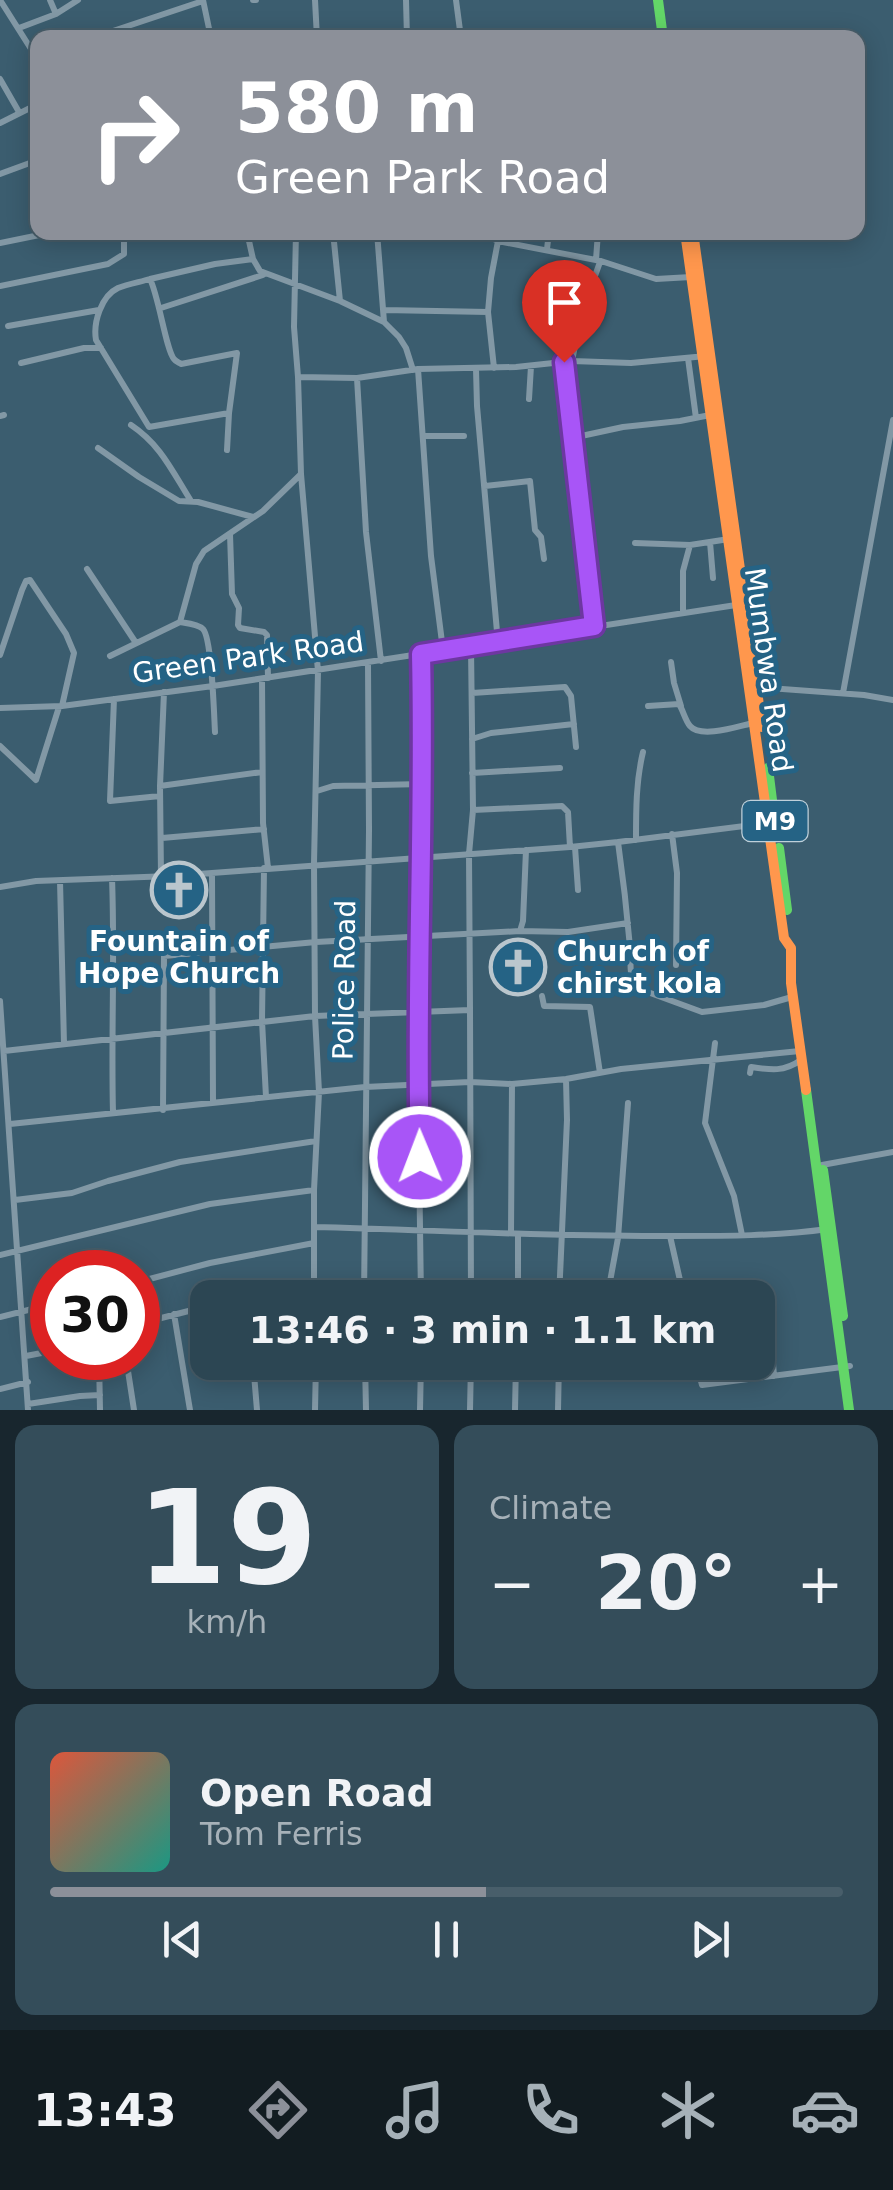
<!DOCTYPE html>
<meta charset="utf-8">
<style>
:root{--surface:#2c4653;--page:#344d5a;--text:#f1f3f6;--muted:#a6b1b8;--line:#485e6a;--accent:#8c9099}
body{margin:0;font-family:"DejaVu Sans",sans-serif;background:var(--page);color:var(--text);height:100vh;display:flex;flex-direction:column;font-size:38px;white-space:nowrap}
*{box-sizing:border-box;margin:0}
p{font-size:32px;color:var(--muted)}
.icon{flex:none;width:55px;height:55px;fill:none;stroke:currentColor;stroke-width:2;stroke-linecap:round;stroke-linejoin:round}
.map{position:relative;height:1410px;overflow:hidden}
.details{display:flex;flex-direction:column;gap:15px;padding:15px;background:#18262e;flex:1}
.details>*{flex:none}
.hud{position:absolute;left:30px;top:30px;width:835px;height:210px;border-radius:20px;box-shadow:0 5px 25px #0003,0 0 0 2px var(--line);background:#8c9099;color:#fff;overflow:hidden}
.speed{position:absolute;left:30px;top:1250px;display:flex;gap:20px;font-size:50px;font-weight:700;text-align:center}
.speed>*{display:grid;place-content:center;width:130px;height:130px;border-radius:50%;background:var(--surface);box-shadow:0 5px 25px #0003,0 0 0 2px var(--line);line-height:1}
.speed .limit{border:15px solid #d22;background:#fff;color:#111}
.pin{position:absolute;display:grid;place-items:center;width:85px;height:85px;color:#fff;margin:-102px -42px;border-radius:50% 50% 50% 0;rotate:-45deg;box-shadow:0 0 10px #0007}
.pin .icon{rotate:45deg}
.me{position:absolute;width:110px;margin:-55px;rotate:359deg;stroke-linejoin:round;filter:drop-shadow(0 0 8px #0008)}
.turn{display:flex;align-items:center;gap:35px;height:210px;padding:0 40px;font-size:45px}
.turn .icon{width:130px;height:130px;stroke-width:2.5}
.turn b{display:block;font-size:70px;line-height:85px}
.big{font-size:75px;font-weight:700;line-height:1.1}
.details .widget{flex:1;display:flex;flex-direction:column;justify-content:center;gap:15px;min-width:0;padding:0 35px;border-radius:20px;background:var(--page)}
.details .dial{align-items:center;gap:0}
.dial b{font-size:130px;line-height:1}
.song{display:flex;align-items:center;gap:30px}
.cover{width:120px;height:120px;border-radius:15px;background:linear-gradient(135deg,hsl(10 70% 55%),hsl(170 70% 35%))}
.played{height:10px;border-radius:5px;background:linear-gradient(90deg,var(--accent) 55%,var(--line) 55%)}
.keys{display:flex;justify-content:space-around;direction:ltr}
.heat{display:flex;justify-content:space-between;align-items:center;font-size:55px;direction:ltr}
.details .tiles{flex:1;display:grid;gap:15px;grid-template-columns:1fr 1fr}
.widget:last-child{grid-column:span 2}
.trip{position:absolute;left:190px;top:1280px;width:585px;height:100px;border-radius:20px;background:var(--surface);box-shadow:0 5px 25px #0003,0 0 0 2px var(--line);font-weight:700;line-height:100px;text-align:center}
.dock{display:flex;height:160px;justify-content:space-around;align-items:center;background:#121c21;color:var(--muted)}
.dock .icon{width:70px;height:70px}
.dock .selected{color:var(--accent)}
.dock b{font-size:45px;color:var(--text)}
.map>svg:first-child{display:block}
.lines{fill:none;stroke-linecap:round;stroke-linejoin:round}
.street{stroke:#8298a5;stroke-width:6}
.fast{stroke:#63d668;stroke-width:10}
.slow{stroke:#ff974d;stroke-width:10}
.route-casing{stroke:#6d37a1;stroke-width:25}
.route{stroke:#a855f7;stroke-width:18}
.labels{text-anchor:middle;stroke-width:10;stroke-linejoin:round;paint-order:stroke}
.shield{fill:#256385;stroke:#bed0da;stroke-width:2.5}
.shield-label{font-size:25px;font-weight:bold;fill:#fff}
.street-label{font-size:28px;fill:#fff;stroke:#256385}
.poi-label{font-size:28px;font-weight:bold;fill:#fff;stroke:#256385}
</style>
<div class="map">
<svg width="893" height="1410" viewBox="0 0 893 1410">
<rect width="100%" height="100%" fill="#3b5d6f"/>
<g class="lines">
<!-- street -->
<path class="street" d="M0,0L38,60
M50,0L56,14
M203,0L211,38
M253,0H256
M315,0L317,38
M406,0L407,38
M456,0L461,38
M19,28L56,14L78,0
M92,38L203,1
M0,79L19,112
M0,123L38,104
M0,174L38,160
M247,232L253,259L260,271L340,301L384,322L399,337L406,348L413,370
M296,232L294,327L298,377L301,474L318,671L314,864L315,1016L319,1092L314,1190V1298
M333,232L340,301
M377,232L384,322
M479,232L498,241L601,261L656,279L691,277
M0,243L54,232
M547,249L549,232
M596,260L598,232
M150,279C159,297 166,350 174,359C176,362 179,362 181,364L237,353L229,413L149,427L96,340C93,323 101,296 118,288C128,284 140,282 150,279Z
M150,279L215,264L253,259
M0,286L108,264L124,254V232
M161,308L263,275
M384,310L488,312
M8,326L99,310
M688,358L696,418
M572,361L582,312L600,262
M564,362L593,625
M21,363L84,348H101
M494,368L488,312L491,278L498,241
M418,369L516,367L572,361L631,363L706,356
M476,369L477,406L498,643
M298,377L357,378L418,369L431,556L443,650
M357,378L366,532L381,661
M529,399L531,366
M0,416L4,415
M131,425C161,445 172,471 191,501
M423,436H464
M572,438L623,427L680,421L710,415
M98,448L139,477L179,501L198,502L253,517
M227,450L229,413
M485,486L530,481L535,530L541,537L544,559
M230,534L232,594L239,608L238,625L240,628L264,632L267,635L268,678
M710,542L713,578
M635,543L690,545L729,539
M87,569L136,643
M683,612V571L690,545
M180,622C186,623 198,624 203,629C212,639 214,715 215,732
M0,655L22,590L26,581L30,580L66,634L74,653L62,706
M110,656L180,622L196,564L204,551L263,511L300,475
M671,662L674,683L681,706
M262,679L263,823L268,868
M756,687L864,695L893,700
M472,693L565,687L571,696L576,747
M843,693L893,420
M114,699L110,801L160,796
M648,706L679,704C683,710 685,720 690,726C701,739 739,726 753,723
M0,708L62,706L213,686L736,605
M472,739L491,733L574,724
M0,746L36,780L59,707
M472,773L560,768
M160,786L262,772
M317,791L333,786L423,784
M473,810L562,806L568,812L570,847
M672,834L677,873L676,965
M162,838L264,829
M636,840C636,810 636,781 643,752
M618,842L768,823
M575,847L578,890
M264,868L262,1021L266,1097
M212,874L213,1102
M161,876L160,786L164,692
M112,878C115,957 111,1035 113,1113
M60,881L64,1044
M0,887L36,881L171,876L570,847L618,842C623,877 627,912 630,947C631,960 629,975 634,987L702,1012L764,1005L792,997
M520,931L568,932L628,923
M542,996L544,1006L590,1007L600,1073
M0,1001L28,1410
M470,1010L469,854L473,810L471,647
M715,1043L705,1123L734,1196L742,1235
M4,1051L315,1016L470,1010L471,1298
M750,1073L751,1067C771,1070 784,1072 801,1060
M163,1110L164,956L316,942L520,931L523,921L526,850
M10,1124L365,1087L470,1082L512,1084L566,1079L621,1069L800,1051
M822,1165L893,1152
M15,1200L72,1193L108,1181L180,1162L316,1141
M314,1227C434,1230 554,1237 675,1236C725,1236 777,1236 828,1229
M511,1233L512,1084
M518,1234V1298
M670,1236L684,1298
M0,1255L210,1204L314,1190
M138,1282L210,1263L314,1243
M246,1298L314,1284
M364,1298L369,830L368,664
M421,1298L418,1085L423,741L421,654
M559,1298L567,1120L566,1079
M607,1298L618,1238L628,1103
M758,1312L770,1323L774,1376
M174,1314L190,1410
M0,1317L52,1304
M138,1324L208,1306
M26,1356L52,1351
M99,1358L100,1410
M126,1358L134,1410
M253,1362L257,1410
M365,1362L366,1410
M696,1362L702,1385L850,1366
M0,1389L28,1382
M28,1404L80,1396L100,1395
M315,1410L316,1362
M420,1410L421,1362
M470,1410L471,1362
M515,1410L516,1362
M558,1410L559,1362"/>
<!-- fast -->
<path class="fast" d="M658,0L663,38
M768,768L774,816
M779,848L787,910
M806,1090L849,1410
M823,1170L843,1316"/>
<!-- slow -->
<path class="slow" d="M685,232L784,938L791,948V983L806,1090
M693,232L762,727"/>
</g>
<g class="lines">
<!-- route casing -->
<g class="route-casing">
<path id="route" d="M420,1157C415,989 425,822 421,654L594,626L564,362"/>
</g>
<!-- route -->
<use href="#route" class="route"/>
</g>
<!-- icons -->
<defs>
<g id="church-ring" transform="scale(2.875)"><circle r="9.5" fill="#256385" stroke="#bac6cd" stroke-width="1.5"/><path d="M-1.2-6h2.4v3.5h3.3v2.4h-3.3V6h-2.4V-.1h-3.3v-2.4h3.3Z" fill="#bac6cd"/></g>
</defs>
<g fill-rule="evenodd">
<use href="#church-ring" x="179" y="890"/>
<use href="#church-ring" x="518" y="967"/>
</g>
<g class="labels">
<!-- shield labels -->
<rect class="shield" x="742.5" y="801" width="65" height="40" rx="8"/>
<g class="shield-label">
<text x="775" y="830">M9</text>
</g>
<!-- street labels -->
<g class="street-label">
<text transform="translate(248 657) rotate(-8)" y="10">Green Park Road</text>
<text transform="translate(769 670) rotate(82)" y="10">Mumbwa Road</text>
<text transform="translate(344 980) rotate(-89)" y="10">Police Road</text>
</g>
<!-- poi labels -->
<g class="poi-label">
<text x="179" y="951">Fountain of<tspan x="179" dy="32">Hope Church</tspan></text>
<text x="557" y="961" text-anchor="start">Church of<tspan x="557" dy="32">chirst kola</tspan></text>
</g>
</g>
</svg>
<div class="speed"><div class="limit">30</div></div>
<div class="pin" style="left:564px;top:362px;background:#d93025"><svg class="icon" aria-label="arrive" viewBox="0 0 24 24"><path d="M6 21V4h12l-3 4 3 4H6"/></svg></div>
<svg class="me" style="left:420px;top:1157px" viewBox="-20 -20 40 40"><circle r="17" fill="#a855f7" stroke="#fff" stroke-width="3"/><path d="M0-11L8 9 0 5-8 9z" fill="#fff"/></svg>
<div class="trip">13:46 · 3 min · 1.1 km</div>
<div class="hud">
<div class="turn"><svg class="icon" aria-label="right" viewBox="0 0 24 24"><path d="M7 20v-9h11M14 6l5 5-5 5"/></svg><div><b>580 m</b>Green Park Road</div></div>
</div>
</div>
<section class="details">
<div class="tiles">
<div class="widget dial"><b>19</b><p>km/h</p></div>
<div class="widget"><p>Climate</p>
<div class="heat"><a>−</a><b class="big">20°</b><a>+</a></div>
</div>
<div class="widget">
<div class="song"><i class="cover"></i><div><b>Open Road</b><p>Tom Ferris</p></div></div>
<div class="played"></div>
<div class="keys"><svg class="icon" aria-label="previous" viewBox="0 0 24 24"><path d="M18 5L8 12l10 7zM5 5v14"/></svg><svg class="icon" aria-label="pause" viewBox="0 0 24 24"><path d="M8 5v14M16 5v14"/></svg><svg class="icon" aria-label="next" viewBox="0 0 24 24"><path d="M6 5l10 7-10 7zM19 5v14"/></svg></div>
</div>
</div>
</section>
<nav class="dock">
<b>13:43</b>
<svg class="icon selected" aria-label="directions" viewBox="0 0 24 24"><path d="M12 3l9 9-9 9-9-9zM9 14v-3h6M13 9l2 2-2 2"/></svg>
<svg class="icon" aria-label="music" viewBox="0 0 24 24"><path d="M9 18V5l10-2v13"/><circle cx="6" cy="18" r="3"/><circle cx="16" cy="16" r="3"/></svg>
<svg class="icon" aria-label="phone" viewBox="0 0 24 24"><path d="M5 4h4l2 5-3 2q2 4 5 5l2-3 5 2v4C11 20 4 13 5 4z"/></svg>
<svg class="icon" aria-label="climate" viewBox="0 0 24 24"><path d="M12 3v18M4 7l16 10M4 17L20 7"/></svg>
<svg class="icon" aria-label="car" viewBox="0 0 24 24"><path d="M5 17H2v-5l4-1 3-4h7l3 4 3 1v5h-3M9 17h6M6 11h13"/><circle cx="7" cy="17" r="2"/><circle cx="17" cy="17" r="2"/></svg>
</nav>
